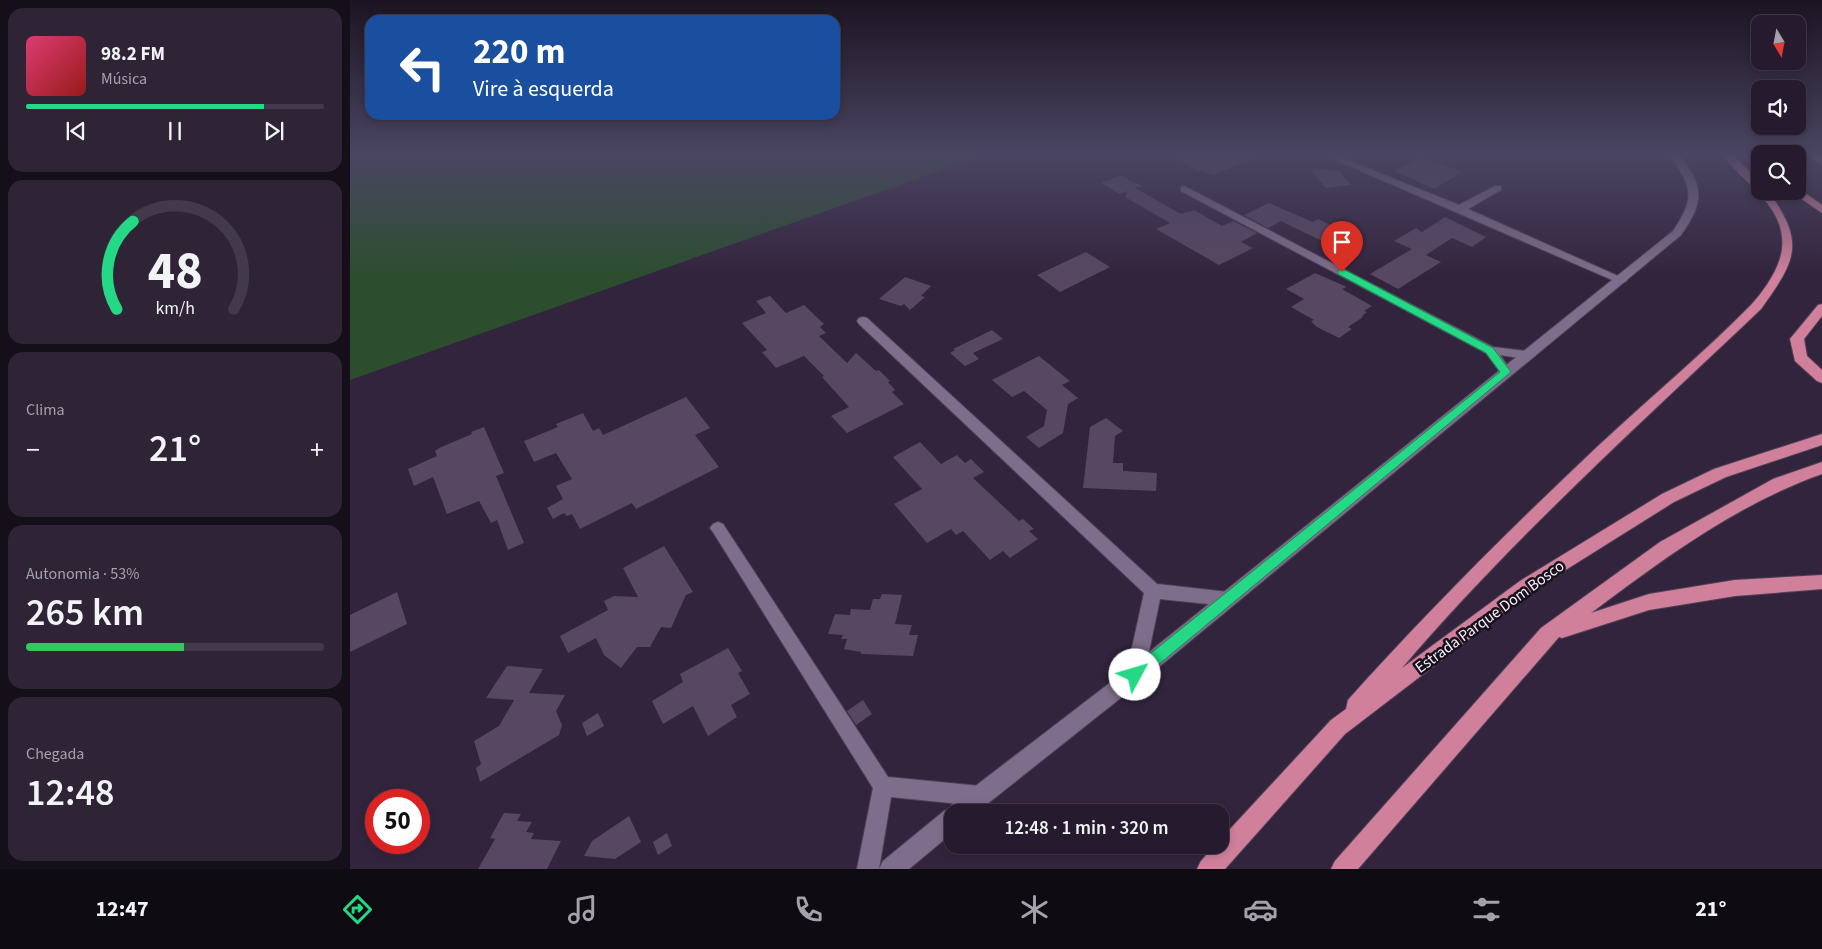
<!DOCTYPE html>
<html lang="pt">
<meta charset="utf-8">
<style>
:root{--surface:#261b2e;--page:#2e2436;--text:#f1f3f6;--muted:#a4a1aa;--line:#42394a;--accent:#24d886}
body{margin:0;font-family:"Source Sans 3",sans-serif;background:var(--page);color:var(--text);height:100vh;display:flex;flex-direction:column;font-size:19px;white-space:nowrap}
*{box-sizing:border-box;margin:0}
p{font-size:16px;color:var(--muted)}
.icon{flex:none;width:28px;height:28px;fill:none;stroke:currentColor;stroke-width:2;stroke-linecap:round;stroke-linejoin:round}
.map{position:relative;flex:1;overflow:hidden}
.panel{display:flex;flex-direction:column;gap:8px;padding:8px;background:#150f19;width:350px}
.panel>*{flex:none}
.top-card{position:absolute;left:15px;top:15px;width:475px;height:105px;border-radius:15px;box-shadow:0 2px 8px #0003,0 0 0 1px var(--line);background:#1a4fa0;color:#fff;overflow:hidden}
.needle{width:32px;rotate:170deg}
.buttons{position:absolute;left:1401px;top:15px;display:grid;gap:10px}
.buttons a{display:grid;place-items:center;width:55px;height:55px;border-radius:10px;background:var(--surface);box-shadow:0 2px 8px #0003,0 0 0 1px var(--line);font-size:25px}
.speed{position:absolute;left:15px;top:789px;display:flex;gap:10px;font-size:25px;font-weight:700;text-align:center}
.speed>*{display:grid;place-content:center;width:65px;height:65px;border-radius:50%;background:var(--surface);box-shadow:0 2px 8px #0003,0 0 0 1px var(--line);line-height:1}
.speed .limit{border:8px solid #d22;background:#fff;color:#111}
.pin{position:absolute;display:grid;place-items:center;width:42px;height:42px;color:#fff;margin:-51px -21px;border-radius:50% 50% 50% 0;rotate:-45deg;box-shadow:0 0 5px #0007}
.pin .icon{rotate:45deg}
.me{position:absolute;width:55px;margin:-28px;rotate:51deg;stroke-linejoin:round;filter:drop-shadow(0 0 4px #0008)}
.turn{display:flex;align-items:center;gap:18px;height:105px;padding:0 25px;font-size:22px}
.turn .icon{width:65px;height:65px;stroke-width:2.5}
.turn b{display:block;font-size:35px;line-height:42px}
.big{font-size:38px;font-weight:600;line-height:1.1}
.panel .card{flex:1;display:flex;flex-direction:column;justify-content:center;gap:8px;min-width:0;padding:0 18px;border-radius:15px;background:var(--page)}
.panel .dial{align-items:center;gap:0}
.dial svg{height:130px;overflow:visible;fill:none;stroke:var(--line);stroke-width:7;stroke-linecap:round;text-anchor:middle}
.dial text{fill:var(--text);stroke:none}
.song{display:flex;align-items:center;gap:15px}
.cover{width:60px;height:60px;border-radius:8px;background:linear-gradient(135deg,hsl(340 70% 55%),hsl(0 70% 35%))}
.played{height:5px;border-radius:2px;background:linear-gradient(90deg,var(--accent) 80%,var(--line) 80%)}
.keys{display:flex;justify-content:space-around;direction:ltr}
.heat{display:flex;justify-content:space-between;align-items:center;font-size:28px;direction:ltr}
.charge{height:8px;border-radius:4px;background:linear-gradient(90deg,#34c759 53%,var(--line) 0)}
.trip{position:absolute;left:594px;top:804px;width:285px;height:50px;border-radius:15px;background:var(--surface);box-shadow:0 2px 8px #0003,0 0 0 1px var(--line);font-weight:600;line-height:50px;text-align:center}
.menu{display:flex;height:80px;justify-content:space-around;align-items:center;background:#0f0b12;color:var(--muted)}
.menu .icon{width:35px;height:35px}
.menu .selected{color:var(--accent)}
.menu b{font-size:22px;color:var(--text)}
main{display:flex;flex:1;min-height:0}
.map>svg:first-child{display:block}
.green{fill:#2c4e2f}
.building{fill:#574762}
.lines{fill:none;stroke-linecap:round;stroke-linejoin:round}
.minor-casing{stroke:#504358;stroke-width:2}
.secondary-casing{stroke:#504358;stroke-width:2}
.trunk-casing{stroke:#504358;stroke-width:2}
.minor{fill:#7f6e8b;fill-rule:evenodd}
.secondary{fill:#7f6e8b;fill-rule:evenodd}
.trunk{fill:#d0809a;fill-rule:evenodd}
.route{fill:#24d886;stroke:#178c57}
.labels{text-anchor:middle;stroke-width:5;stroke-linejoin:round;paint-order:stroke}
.near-street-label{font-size:16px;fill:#f7edfe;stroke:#17111c}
</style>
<main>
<section class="panel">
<div class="card">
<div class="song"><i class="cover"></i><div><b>98.2 FM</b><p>Música</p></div></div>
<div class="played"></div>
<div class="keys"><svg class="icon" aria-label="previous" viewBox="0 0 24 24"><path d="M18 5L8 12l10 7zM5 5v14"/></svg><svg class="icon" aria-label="pause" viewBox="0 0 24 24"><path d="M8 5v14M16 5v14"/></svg><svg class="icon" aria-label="next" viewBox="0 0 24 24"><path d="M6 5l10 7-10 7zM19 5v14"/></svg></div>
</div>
<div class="card dial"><svg viewBox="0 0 100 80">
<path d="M14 69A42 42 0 1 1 86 69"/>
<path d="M14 69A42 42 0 0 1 24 15" stroke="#24d886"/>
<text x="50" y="56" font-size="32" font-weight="700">48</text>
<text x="50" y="72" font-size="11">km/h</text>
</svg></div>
<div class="card"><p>Clima</p>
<div class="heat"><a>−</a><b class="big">21°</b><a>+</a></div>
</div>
<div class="card"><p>Autonomia · 53%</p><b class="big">265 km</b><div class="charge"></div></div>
<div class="card"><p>Chegada</p><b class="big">12:48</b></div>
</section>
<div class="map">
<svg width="1472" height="869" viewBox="0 0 1472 869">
<rect width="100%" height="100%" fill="#33243d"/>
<!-- green -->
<path class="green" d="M0,155H634L0,380Z"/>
<!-- building -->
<path class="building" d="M821,155H911L863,175L852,170L849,172Z
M1070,158L1086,164L1089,163L1112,172L1084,189L1044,171Z
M978,169L989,171L1001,185L976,188L961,170Z
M771,175L792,186L785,188L831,214L844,210L872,226L883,221L907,233L891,242L903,248L869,265L806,229L820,223L775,197L778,191L770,194L751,183Z
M919,203L963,222L968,219L993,231L974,242L931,221L918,228L894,215Z
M1095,217L1136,237L1122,247L1102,238L1076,255L1091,262L1048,289L1020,274L1062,249L1044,241L1066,228L1072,232Z
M736,252L760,267L710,292L687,275Z
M965,273L997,287L992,289L1022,306L1014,311L1017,312L1012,316L1013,317L998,327L1002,329L989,338L967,327L961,321L964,320L941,307L954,299L936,289Z
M555,277L581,286L571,296L575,297L560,310L554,304L551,306L529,299Z
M420,296L436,313L454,305L474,324L470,327L476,333L469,336L497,363L506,353L526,371L529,370L540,381L538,382L545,390L542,392L554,404L497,433L481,416L499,407L472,377L474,376L454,356L426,368L412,352L417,350L392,323L416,313L406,301Z
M642,330L653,339L623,353L629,359L615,366L600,353L605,350L603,349Z
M689,356L720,381L712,385L728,398L718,404L713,433L689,448L676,437L694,426L697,410L674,391L662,397L642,380Z
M336,397L360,428L345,435L369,467L286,509L282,503L230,529L222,514L217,516L214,513L203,519L197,508L213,499L206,486L222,479L206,453L184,462L174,441L208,427L206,424L233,413L243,431L249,428L253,435Z
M756,418L773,431L765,436L763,463H773V471L807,473L806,491L733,488L740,427Z
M134,427L154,473L146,476L174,543L158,550L147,520L141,523L129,501L97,514L83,477L64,486L58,469L87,456L85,451L89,448L122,434L121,432Z
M570,442L591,464L607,455L615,463L621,459L634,472L623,478L669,521L673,519L684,529L679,531L688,539L660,558L653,551L640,560L613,531L606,535L601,529L577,543L544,504L572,489L543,457Z
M314,546L343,592L336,595L321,628L311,627L300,647H287L271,668L254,655L246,638L218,653L210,636L258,610L254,601L264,596L288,597L273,568Z
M47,592L57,624L0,652V615Z
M532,594L552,595L545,624L562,625L559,635H568L563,656L511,654V652L494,649L497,639H491L493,635L478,634L485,614L500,615L501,609L520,610L523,599H530Z
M378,648L392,671L388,673L400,694L381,705L387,717L358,736L343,706L313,724L302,701L333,682L330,674Z
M157,666L193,669L179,693L215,695L206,711L212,725L209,735L130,782L126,768L131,764L124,741L149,726L164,700L136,698Z
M513,700L522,714L506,725L497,711Z
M248,713L254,726L237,736L232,723Z
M154,813L171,814L167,821L182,822L176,832L184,833L181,839L211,841L197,869H128L145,839L140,838Z
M279,816L291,842L265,859L234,856L242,841Z
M317,833L322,846L308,855L303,842Z"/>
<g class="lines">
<!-- minor casing -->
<g class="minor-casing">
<path id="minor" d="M974,155H985L1109,205L1145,186H1151V190L1118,209L1277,280L1275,282H1267Z
M834,186L1143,347L1176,351L1182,355L1176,359L1150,355L1162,372L1156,376L1152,375L1136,353L831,191V187Z
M513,317L517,318L807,584L878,592L884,594L886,599L884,604L878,606L810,599L794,675L791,681L785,683L779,681L776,675L794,593L509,324L507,321L509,318Z
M368,522L373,524L538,777L630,786L637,789L640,796L637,803L630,806L541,797L529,869H507L523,788L363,532L360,528L363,524Z"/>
</g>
<!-- secondary casing -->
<g class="secondary-casing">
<path id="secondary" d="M1319,155H1329C1355,187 1354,202 1331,235L792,681L627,812H602V833L559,869H529L533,861L594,811L600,809L602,804L778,669L1323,231C1346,198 1342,186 1319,155Z"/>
</g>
<!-- trunk casing -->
<g class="trunk-casing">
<path id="trunk" d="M1372,155H1382L1410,181V191H1418C1456,243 1446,260 1411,309C1289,425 1162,539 1052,668L1170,581L1312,494L1364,469L1472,434V445L1376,477L1324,502L1182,591L995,734L875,869H847L851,861L865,845H870V840L981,720L996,709L998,700C1077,612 1160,529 1246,448C1297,400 1352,355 1401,305C1414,291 1430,268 1432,249C1437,207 1394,183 1372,155Z
M1393,155H1404L1410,159V167Z
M1459,155H1469L1472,157V165Z
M1448,188L1472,205V213L1443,193L1442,191H1448Z
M1472,304V316L1454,339L1457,356L1472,370V383L1467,381L1445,361L1440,339L1468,305Z
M1472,462V474C1387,504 1313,559 1241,613L1299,594L1385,580L1472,575V589L1385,596L1299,610L1212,638L1209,637L1008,869H981L985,861L1191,628L1310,542L1423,479Z"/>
</g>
<!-- minor -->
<use href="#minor" class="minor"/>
<!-- secondary -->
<use href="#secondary" class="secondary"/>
<!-- trunk -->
<use href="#trunk" class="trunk"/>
</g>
<!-- sky -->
<linearGradient id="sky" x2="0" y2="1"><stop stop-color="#1c1422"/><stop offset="0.56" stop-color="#4a4562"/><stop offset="1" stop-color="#4a4562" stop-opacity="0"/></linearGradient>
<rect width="1472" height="276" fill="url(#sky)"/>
<!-- route -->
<path class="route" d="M988,270H995L1143,348L1161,372L790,680L785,682L780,680L778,675L780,670L1150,372L1136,353L988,274Z"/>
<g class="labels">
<!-- near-street labels -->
<g class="near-street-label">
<text transform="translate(1139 616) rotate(-36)" y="6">Estrada Parque Dom Bosco</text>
</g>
</g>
</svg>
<div class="buttons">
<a><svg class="needle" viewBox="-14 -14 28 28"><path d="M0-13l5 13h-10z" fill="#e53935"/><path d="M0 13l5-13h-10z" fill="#a4a1aa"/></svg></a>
<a><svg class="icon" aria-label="sound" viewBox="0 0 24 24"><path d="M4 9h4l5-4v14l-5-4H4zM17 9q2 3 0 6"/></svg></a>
<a><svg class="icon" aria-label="search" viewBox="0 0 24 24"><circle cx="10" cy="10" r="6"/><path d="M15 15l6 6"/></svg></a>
</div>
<div class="speed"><div class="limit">50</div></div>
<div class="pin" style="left:992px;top:272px;background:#d93025"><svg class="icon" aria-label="arrive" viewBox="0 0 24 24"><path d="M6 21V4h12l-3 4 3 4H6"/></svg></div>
<svg class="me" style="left:785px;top:675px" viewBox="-20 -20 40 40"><circle r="19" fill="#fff"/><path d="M0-13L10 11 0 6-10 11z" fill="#24d886"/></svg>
<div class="trip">12:48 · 1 min · 320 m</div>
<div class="top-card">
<div class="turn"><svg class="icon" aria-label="left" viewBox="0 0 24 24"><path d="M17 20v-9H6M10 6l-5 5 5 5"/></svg><div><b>220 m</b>Vire à esquerda</div></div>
</div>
</div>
</main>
<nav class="menu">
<b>12:47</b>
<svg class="icon selected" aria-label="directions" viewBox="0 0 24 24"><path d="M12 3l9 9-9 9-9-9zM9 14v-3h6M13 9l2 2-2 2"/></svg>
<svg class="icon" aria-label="music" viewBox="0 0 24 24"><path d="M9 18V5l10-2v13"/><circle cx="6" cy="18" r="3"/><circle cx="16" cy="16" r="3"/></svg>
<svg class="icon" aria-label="phone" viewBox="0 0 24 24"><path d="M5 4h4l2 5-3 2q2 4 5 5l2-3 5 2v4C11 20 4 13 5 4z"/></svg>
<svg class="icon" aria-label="climate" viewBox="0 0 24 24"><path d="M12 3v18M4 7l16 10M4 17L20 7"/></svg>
<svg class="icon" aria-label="car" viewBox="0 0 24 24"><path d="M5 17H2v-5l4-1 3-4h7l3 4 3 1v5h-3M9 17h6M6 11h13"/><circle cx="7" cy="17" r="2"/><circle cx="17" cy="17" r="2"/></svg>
<svg class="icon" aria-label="filters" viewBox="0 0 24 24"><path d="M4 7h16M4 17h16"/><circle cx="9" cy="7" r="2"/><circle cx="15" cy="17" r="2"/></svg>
<b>21°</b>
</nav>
